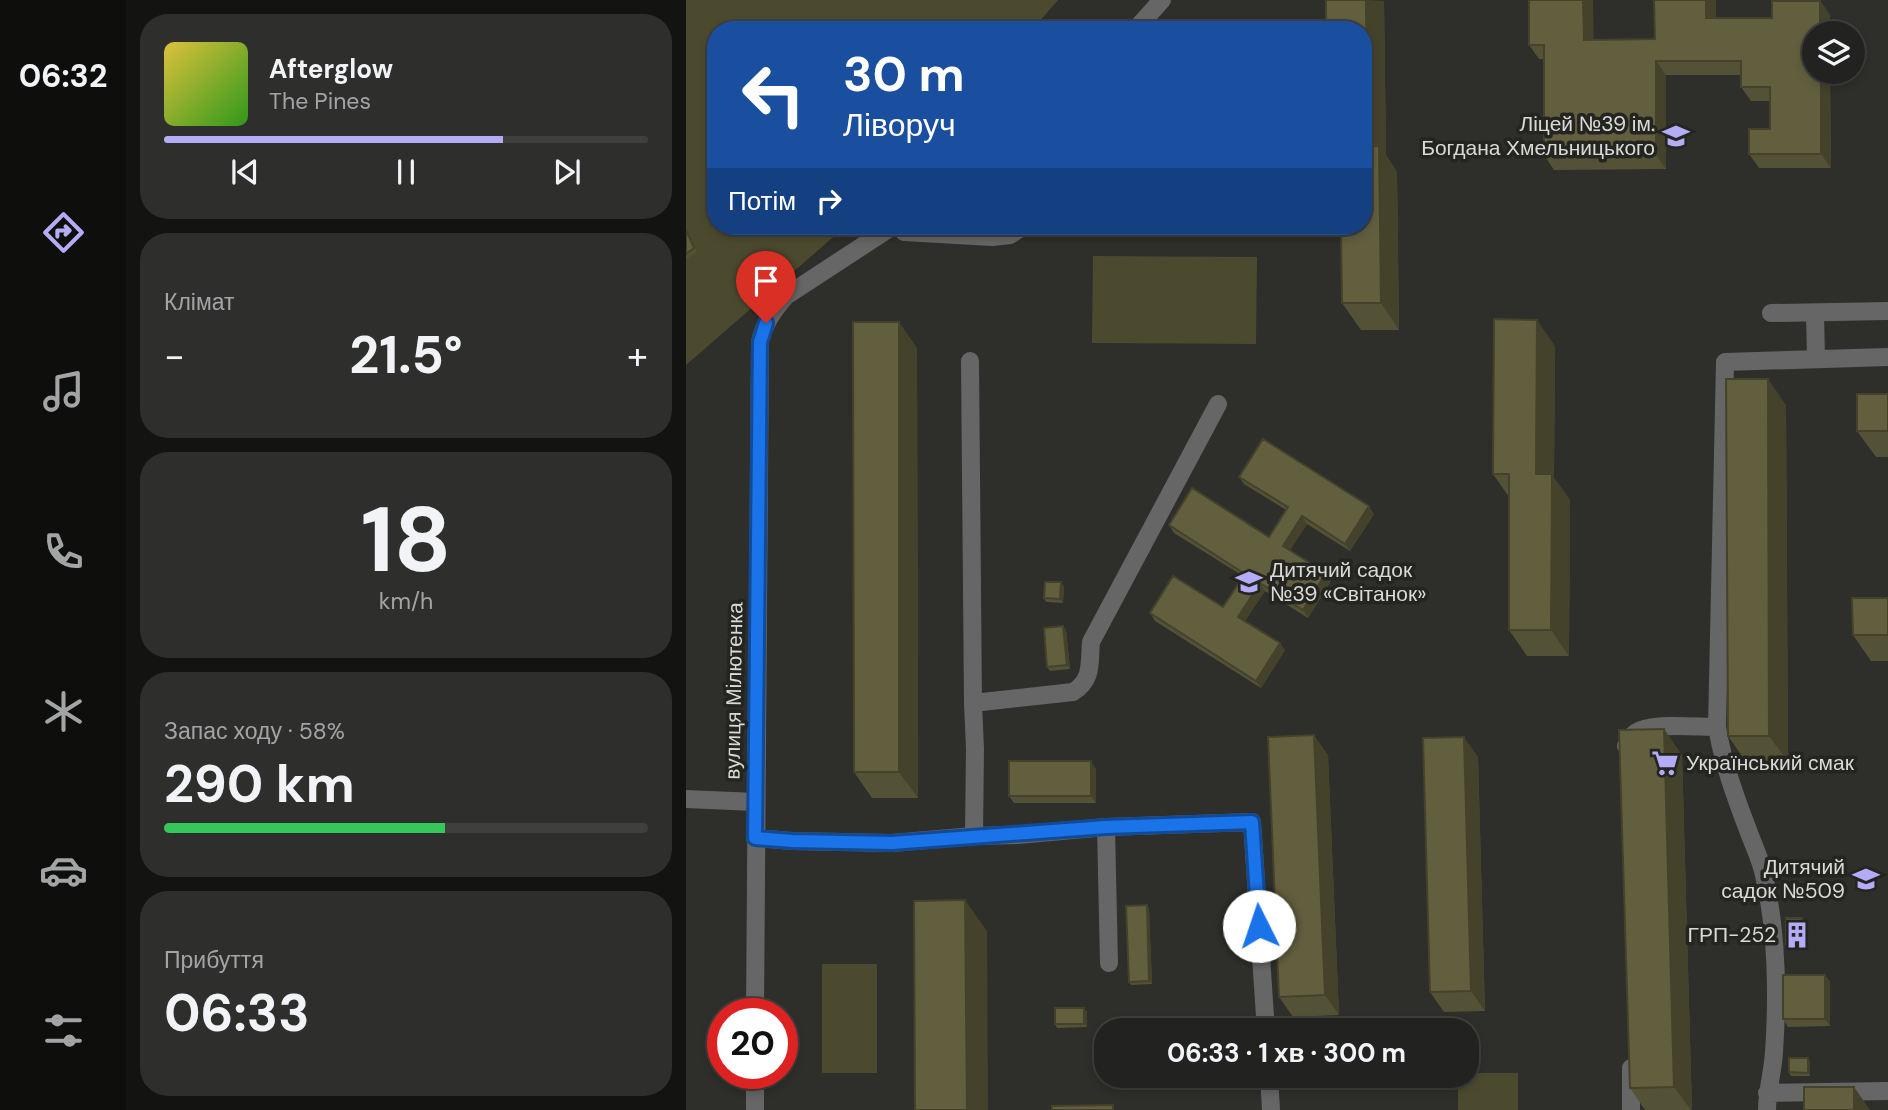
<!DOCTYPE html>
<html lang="uk">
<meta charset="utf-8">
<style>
:root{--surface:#222220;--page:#2e2f2d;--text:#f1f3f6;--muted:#a2a4a5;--line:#3f3f3e;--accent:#b5acf8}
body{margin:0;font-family:"DM Sans",sans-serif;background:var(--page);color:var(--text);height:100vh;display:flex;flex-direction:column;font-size:26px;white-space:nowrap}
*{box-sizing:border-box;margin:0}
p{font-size:23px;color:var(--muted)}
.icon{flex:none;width:38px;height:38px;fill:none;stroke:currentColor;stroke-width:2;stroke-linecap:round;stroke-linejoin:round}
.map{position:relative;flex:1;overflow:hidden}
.sheet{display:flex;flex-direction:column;gap:14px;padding:14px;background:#131312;width:560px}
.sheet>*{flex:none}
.top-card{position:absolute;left:21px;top:21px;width:665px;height:214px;border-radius:28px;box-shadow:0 4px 10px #0003,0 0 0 2px var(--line);background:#1a4fa0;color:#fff;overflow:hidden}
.buttons{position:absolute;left:1116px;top:21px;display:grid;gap:14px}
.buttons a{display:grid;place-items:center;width:63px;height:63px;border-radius:50%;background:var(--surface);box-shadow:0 4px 10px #0003,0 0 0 2px var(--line);font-size:35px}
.speed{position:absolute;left:21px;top:998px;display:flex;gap:14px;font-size:35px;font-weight:700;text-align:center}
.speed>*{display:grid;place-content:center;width:91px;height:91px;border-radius:50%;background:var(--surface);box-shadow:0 4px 10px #0003,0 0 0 2px var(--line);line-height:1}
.speed .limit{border:10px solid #d22;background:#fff;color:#111}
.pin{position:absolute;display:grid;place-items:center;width:60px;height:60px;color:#fff;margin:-72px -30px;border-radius:50% 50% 50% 0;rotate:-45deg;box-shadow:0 0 7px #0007}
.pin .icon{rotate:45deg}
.me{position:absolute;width:77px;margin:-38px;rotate:356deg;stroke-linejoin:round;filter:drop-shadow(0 0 5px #0008)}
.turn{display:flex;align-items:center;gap:24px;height:147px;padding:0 21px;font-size:32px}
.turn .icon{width:91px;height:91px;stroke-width:2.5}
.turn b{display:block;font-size:49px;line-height:60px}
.then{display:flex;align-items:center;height:66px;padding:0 21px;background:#0003;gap:14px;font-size:26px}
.big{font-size:52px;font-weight:700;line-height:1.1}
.sheet .tile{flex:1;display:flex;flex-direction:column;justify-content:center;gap:10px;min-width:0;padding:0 24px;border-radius:28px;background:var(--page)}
.sheet .dial{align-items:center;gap:0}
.dial b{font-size:91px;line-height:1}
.song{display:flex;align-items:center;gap:21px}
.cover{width:84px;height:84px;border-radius:10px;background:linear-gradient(135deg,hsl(50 70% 55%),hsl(110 70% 35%))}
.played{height:7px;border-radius:4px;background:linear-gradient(90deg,var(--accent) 70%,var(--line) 70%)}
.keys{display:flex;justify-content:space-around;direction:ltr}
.heat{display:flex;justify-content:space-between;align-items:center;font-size:38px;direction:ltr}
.charge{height:10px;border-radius:5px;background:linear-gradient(90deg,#34c759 58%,var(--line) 0)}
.trip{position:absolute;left:408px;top:1018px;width:385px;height:70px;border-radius:28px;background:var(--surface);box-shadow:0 4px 10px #0003,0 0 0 2px var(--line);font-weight:700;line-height:70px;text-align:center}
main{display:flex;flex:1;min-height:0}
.tabs{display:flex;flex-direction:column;width:126px;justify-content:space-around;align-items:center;background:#0e0e0d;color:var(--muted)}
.tabs .icon{width:49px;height:49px}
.tabs .current{color:var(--accent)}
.tabs b{font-size:32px;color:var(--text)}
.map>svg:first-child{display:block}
.green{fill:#4c4a2e}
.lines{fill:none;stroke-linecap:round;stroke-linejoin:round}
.minor{stroke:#666667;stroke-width:18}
.wall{fill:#545236}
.shaded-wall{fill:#45422c}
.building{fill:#625f3f;stroke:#45422c;stroke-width:2}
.route-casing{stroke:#114b97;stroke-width:18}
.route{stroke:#1a73e8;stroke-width:12}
.labels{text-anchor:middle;stroke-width:7;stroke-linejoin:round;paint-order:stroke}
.poi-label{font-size:21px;fill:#d9d9d7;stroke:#242421;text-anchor:end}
.street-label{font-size:21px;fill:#d9d9d7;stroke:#242421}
</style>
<main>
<nav class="tabs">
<b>06:32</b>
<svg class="icon current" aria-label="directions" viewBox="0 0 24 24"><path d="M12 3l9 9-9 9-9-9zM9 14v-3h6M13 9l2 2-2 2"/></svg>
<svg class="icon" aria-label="music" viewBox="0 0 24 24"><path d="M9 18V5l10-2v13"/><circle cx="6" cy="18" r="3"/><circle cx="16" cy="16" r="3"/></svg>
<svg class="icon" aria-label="phone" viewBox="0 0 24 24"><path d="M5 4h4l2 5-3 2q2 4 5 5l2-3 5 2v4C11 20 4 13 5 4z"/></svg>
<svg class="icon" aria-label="climate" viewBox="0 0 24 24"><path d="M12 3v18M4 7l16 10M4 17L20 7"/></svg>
<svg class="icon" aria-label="car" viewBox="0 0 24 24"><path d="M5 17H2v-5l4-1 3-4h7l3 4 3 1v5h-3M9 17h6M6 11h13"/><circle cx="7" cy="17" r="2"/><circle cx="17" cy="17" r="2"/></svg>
<svg class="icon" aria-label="filters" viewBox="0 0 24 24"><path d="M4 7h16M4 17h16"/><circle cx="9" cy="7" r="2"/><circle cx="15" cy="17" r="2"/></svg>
</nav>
<section class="sheet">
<div class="tile">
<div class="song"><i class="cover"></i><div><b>Afterglow</b><p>The Pines</p></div></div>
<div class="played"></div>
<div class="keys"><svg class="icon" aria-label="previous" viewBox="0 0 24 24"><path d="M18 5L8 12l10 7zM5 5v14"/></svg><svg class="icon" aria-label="pause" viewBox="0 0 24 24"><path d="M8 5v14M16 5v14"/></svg><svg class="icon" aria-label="next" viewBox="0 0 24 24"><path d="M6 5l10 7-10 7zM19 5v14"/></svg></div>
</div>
<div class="tile"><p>Клімат</p>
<div class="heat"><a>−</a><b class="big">21.5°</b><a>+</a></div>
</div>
<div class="tile dial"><b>18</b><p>km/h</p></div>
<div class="tile"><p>Запас ходу · 58%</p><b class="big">290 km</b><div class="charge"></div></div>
<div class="tile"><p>Прибуття</p><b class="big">06:33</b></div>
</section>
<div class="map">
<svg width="1202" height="1110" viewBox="0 0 1202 1110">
<rect width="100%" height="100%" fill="#2e2e2b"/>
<!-- green -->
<path class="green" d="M0,0H372L346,30H30V226H160L0,365Z
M407,256L571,257L570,344L406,343Z
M136,964H191V1073H136Z
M781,1073H832V1110H772V1076H780Z"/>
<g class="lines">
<!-- minor -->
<path class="minor" d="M449,30L476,0
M213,226L218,232L306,237L324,235L338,226
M1085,313L1202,311
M1129,313L1130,359
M284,361L287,703L289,749L288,836
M287,703L387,692C407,680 403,663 405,642L532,404
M940,746C943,739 947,733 955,730C971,723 1012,727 1031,727
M0,799L69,802
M420,827L423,963
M69,838L106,841L206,843L288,836L331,835L420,827L566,822L580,1031
M69,1013L74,342C78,323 88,310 100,296L207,226
M945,1068V1110
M583,1076L585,1110
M1081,1093L1202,1091
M69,1110V1073
M1081,1110C1081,1090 1087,1071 1088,1052C1092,993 1091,932 1078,875C1075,860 1067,844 1062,830C1049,796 1037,763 1031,727L1039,362L1202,357"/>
</g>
<!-- wall -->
<path class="wall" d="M843,0H907V40L969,39L1030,18H1086L1134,1L1144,15V33H1129V72H1144L1145,168H1073L1063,154L1084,129V101H1065L1055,87V75H980V169L868,170L858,155V59H853L843,45Z
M698,1L700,155L711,172L713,330H675L656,303L677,226Z
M0,229L11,252L0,259Z
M869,346L868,478L884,500L883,656H841L823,630V497L807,474Z
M231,348L232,798H186L168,772Z
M1202,394V457H1190L1171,431Z
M1100,405L1102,762H1060L1042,736Z
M553,477L688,514L664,551L621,524L604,550L640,573L645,581L622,618L579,591L559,621L599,650L575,688L469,621L464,613L537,607L557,576L488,533L483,525L583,537L600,510L558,484Z
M378,586L377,603L360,602L358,598Z
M1202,598V661H1185L1167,635Z
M377,626L380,630L384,669L364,671L361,667Z
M642,755L653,1015L607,1017L593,997Z
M996,755L1006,1110H959L944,1088Z
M792,757L799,1011L758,1012L744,992Z
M410,769V803H328L323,796Z
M461,905L463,909L466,984L445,985L443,982Z
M1116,918L1119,922L1118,948H1103L1100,944Z
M1139,975L1144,982V1026L1102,1027L1097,1019Z
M401,1012V1027L371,1028L369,1024Z
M1124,1062V1076H1105L1103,1072Z"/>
<!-- shaded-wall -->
<path class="shaded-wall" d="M680,0L698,1L700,155L711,172L713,330L695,303L681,146Z
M897,0H907L908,54L898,40Z
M1020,0H1030V32L1020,18Z
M1134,1L1144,15V33H1134Z
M970,61L980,75V169L970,155Z
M1135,72H1144L1145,168L1135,154Z
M851,320L869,346L868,478L884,500L883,656L865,630L850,474Z
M213,322L231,348L232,798L213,772Z
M1082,379L1100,405L1102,762L1083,736Z
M683,506L688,514L664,551L659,544Z
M616,516L621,524L602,553L597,546Z
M640,573L645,581L622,618L617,610Z
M375,582L378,586L377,603L374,599Z
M574,583L579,591L557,624L552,617Z
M377,626L380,630L384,669L381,665Z
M594,643L599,650L575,688L570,681Z
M978,729L996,755L1006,1110H1005L988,1087Z
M628,735L642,755L653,1015L639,995Z
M778,737L792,757L799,1011L785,991Z
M405,761L410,769V803L405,796Z
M279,900L301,931L302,1110H281Z
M461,905L463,909L466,984L463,981Z
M1116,918L1119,922L1118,948L1116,944Z
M1139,975L1144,982V1026L1139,1019Z
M398,1008L401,1012V1027L398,1024Z
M1122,1058L1124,1062V1076L1122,1073Z
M1168,1087L1184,1110H1168Z"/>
<!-- building -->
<path class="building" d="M640,0H680L681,146H693L695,303H656L655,226H677V30H640Z
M843,0H897L898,40L969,39L968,0H1020V18H1086V1H1134V33H1129V72H1135V154H1063V129H1084V87H1055V61H970V155H858V45H843Z
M0,230L8,248L0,254Z
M808,319L851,320L850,474H866L865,630H823V474H807Z
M167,322H213V772H168Z
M1040,379H1082L1083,736H1042Z
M1171,394H1202V431H1171Z
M577,439L683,506L659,544L616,516L597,546L640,573L617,610L574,583L552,617L594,643L570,681L464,613L487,576L537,607L559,574L483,525L506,488L583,537L602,507L553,477Z
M359,582H375L374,599L358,598Z
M1166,598H1202V635H1167Z
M377,626L381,665L361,667L358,628Z
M978,729L988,1087L944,1088L933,730Z
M628,735L639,995L593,997L582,737Z
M778,737L785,991L744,992L737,738Z
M323,761H405V796H323Z
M279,900L281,1110H229L228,901Z
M461,905L463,981L443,982L440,906Z
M1100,918H1116V944H1100Z
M1097,975H1139V1019H1097Z
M369,1008H398V1024H369Z
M1103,1058H1122V1073L1103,1072Z
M1118,1087H1168V1110H1118Z
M427,1105V1110H366V1106Z"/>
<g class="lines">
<!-- route casing -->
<g class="route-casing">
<path id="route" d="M80,323L74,342L69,838L106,841L206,843L420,827L566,822L573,926"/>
</g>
<!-- route -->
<use href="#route" class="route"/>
</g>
<!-- icons -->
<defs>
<g id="school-bare" transform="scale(2.1)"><path d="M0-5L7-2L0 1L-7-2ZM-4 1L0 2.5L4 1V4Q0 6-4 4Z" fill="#b5acf8" stroke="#242421" stroke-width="2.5" paint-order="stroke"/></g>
<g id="supermarket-bare" transform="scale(2.1)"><path d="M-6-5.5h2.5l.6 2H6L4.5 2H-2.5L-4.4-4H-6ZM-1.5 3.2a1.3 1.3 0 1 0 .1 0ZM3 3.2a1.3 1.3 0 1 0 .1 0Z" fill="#b5acf8" stroke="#242421" stroke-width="2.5" paint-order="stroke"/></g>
<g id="building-bare" transform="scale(2.1)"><path d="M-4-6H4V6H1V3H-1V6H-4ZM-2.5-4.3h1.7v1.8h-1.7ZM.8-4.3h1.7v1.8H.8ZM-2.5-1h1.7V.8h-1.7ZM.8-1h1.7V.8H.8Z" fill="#b5acf8" stroke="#242421" stroke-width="2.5" paint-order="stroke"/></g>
</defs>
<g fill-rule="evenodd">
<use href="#school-bare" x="990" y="136"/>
<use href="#school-bare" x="563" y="582"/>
<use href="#supermarket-bare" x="979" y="763"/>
<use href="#school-bare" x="1180" y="879"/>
<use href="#building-bare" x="1111" y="935"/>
</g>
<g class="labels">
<!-- poi labels -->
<g class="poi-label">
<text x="969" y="131">Ліцей №39 ім.<tspan x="969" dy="24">Богдана Хмельницького</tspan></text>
<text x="584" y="577" text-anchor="start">Дитячий садок<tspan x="584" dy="24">№39 «Світанок»</tspan></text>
<text x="1000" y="770" text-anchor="start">Український смак</text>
<text x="1159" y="874">Дитячий<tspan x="1159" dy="24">садок №509</tspan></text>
<text x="1090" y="942">ГРП-252</text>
</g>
<!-- street labels -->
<g class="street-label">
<text transform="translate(48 691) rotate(-89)" y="7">вулиця Мілютенка</text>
</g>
</g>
</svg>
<div class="buttons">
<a><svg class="icon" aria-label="layers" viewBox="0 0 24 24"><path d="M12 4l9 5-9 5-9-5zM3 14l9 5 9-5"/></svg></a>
</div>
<div class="speed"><div class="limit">20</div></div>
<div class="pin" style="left:80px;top:323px;background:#d93025"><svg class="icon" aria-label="arrive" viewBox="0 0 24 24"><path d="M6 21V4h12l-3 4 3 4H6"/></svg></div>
<svg class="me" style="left:573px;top:926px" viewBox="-20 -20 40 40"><circle r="19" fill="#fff"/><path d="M0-13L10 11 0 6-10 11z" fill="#1a73e8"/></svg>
<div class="trip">06:33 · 1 хв · 300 m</div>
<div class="top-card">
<div class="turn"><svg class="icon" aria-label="left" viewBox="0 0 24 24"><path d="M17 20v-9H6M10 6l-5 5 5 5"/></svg><div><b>30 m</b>Ліворуч</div></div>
<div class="then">Потім<svg class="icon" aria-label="right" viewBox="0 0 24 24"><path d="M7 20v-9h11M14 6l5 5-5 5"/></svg></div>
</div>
</div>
</main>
